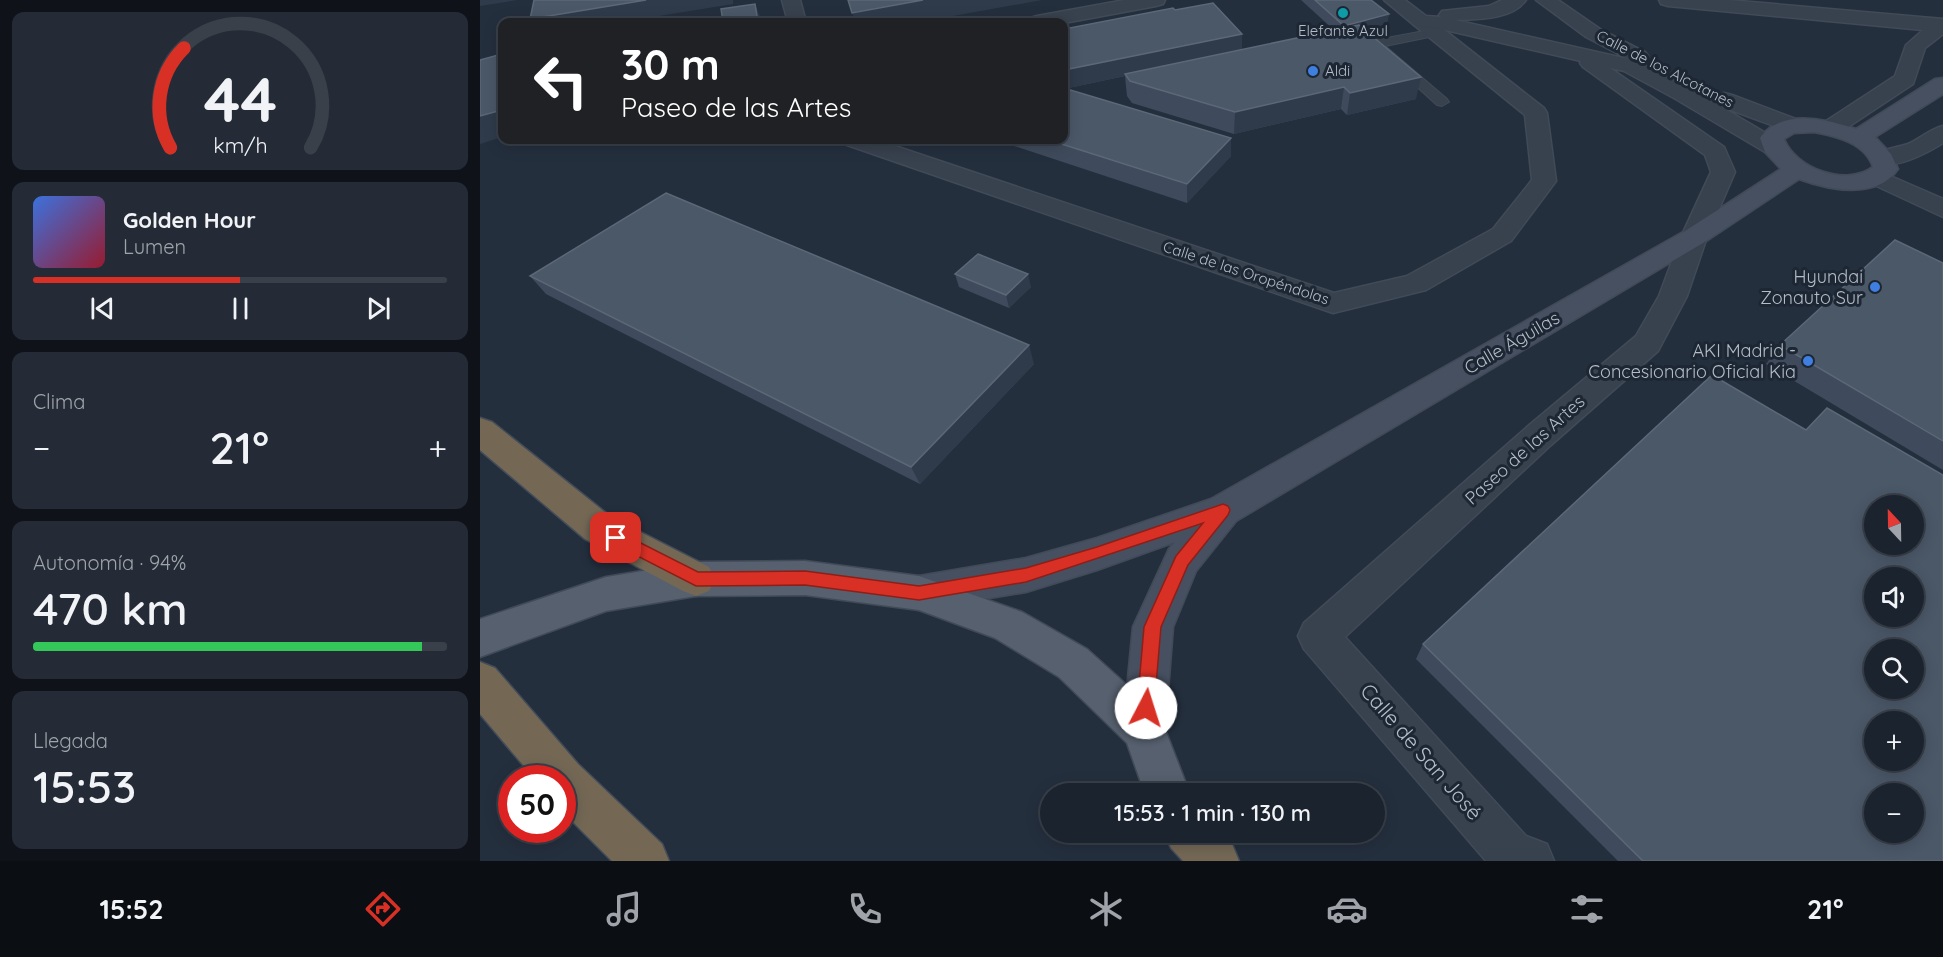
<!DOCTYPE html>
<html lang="es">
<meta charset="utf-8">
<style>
:root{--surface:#1b232e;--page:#242b36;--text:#f1f3f6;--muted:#a0a4aa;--line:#39404a;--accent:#d93025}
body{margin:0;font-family:Quicksand,sans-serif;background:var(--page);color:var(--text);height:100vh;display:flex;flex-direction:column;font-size:22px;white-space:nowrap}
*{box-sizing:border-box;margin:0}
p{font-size:20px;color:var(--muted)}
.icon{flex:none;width:33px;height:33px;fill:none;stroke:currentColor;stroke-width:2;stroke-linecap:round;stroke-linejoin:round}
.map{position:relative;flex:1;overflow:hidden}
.side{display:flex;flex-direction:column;gap:12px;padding:12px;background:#0f1319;width:480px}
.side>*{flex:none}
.top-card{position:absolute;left:18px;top:18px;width:570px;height:126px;border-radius:12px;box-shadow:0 3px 15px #0003,0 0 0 2px var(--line);background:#202124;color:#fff;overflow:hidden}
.needle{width:39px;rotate:338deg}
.tools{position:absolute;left:1384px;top:495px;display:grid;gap:12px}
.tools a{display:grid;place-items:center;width:60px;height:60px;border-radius:50%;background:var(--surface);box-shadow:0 3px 15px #0003,0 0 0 2px var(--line);font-size:30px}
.speed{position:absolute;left:18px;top:765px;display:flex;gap:12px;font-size:30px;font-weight:700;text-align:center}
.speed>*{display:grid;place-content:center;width:78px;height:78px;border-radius:50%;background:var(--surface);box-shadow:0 3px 15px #0003,0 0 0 2px var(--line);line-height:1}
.speed .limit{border:9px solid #d22;background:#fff;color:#111}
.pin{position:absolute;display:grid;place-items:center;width:51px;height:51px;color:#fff;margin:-26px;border-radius:12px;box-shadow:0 3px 9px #0006}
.me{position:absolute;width:66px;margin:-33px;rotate:5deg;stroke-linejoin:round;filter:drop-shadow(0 0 4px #0008)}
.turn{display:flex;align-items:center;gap:21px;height:126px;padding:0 24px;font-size:27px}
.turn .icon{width:78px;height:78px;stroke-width:2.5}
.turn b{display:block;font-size:42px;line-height:51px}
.big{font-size:45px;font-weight:600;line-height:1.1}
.side .card{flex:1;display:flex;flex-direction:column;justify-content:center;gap:9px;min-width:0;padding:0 21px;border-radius:12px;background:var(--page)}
.side .dial{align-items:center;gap:0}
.dial svg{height:156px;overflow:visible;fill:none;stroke:var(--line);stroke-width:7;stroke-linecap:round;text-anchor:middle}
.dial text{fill:var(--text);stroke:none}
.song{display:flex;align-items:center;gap:18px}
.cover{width:72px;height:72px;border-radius:9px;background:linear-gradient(135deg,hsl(220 70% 55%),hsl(350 70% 35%))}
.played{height:6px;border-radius:3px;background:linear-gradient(90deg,var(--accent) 50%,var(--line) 50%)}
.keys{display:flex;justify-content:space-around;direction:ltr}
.heat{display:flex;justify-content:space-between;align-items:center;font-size:33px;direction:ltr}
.charge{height:9px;border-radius:4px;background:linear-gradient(90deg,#34c759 94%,var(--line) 0)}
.trip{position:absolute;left:560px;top:783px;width:345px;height:60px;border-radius:30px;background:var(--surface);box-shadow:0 3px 15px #0003,0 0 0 2px var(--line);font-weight:600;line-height:60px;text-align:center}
.dock{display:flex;height:96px;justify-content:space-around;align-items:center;background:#0b0e12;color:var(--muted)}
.dock .icon{width:42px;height:42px}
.dock .on{color:var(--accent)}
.dock b{font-size:27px;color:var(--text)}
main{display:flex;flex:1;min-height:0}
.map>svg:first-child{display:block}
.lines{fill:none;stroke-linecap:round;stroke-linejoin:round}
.service-casing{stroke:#414a57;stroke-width:2}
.minor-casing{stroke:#414a57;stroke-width:3}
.tertiary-casing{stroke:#414a57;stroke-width:3}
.secondary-casing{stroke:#414a57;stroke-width:3}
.primary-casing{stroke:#414a57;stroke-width:3}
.motorway-casing{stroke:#434c59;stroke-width:3}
.service{fill:#38414e;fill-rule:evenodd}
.minor{fill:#38414e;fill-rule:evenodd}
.tertiary{fill:#38414e;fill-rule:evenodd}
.secondary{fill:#465061;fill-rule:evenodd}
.primary{fill:#56606e;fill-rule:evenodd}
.motorway{fill:#746855;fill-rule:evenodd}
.wall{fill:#3f4b5c}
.shaded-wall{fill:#2f3b4b}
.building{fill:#4b5868;stroke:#5c6777;stroke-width:1.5;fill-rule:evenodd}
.route{fill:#d93025;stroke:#8d1f18;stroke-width:1.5}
.culture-dot{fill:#0f9aa8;stroke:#1d2633;stroke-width:2}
.shop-dot{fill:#3f7fe0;stroke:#1d2633;stroke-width:2}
.labels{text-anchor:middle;stroke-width:6;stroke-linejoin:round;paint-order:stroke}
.far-poi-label{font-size:15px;fill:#b4bcc9;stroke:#1d2633}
.far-street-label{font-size:15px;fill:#b4bcc9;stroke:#1d2633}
.poi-label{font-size:18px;fill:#b4bcc9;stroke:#1d2633;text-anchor:end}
.street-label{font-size:18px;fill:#b4bcc9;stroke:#1d2633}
.near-street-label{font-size:21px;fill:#b4bcc9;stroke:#1d2633}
</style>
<main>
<section class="side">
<div class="card dial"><svg viewBox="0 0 100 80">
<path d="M14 69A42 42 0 1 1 86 69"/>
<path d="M14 69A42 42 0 0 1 21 18" stroke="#d93025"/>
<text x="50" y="56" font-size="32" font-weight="700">44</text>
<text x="50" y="72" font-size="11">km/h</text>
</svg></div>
<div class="card">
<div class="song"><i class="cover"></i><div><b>Golden Hour</b><p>Lumen</p></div></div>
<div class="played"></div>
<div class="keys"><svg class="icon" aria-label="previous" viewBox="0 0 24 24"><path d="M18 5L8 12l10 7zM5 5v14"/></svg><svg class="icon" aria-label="pause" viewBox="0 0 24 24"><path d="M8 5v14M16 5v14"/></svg><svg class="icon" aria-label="next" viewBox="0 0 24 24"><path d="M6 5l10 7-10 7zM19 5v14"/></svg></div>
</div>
<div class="card"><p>Clima</p>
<div class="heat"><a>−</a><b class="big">21°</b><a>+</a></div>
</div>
<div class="card"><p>Autonomía · 94%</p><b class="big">470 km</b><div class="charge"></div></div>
<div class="card"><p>Llegada</p><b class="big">15:53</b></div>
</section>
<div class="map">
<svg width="1463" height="861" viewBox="0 0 1463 861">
<rect width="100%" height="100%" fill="#242f3e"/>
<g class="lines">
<!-- service casing -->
<g class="service-casing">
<path id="service" d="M955,29L961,33L959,35L905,46L967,99L969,102L962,106L957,105L890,44L896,40Z"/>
</g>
<!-- minor casing -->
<g class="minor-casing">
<path id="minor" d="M302,0H320L326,22H308Z
M645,0H685L683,4L676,6L584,23L547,22L550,18L557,16Z
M1179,0H1248L1463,19V34L1445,48L1433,84L1359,133L1351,135L1343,133L1339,128L1343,123L1415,76L1426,45L1443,30L1188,6L1181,4Z
M941,15L948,17L1064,108L1067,113L1076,181L1031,241L946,290L853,313L367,145L363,140H397L854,293L927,276L1013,229L1052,180L1045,115L934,25L931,21L934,17Z
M1463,126V143C1445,154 1417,169 1395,164L1392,159C1399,149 1416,148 1428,144C1440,139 1450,129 1463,126Z
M1399,171L1463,199V217L1390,183L1387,178L1390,173Z
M1214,229L1223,231L1227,237L1207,296L1178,351L1071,445L865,637L1046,836L1067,844L1074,861H1006L824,649L818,636L824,623L1047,427L1156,336L1179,296L1201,237L1205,231Z"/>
</g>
<!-- tertiary casing -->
<g class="tertiary-casing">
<path id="tertiary" d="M904,0H925L946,16L961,17L959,15L962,11L1009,6L1022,0H1046C1032,20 998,19 975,20L1148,59L1106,37L1056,0H1078L1120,29L1165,52L1168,56L1165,60L1159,62L1235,103L1233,100L1236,95L1244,93L1252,95L1321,121L1324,126L1321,131L1313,133L1240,106L1301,142L1305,147L1301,152L1293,154L1285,152L1194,98L1144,71L1130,68L1244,147L1255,172L1227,237L1223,243L1214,245L1205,243L1201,237L1231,172L1225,155L1103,67L1100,63L1101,61L961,29L934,25Z"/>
</g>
<!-- secondary casing -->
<g class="secondary-casing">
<path id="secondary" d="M1463,78V94L1395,137L1411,154L1418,169C1397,200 1349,190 1319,179L1223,243L756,521L716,571L693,627L685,729L679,744L664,750L649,744L643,729L653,627L689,549L695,542L617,570L546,592L439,610L425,605L420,593L425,581L439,576L546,558L617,538L731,499L1205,231L1301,169L1285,152L1280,138C1301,108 1347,119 1376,129L1455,79ZM1334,132C1356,136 1385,143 1393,167C1366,187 1316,169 1304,139L1314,133Z"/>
</g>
<!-- primary casing -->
<g class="primary-casing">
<path id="primary" d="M325,561L439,576L542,612L607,649L679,714L710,794H665L647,743L579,677L515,638L439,610L325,595L216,596L126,611L0,657V619L126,577L216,562Z"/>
</g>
<!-- motorway casing -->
<g class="motorway-casing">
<path id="motorway" d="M0,418L12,422L131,517L229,567L235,579L229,591L216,596L203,591L105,539L0,450Z
M0,662L15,668L98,764L182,844L189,861H132L82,811V778H54L0,714Z
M684,832H740L752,844L759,861H703L691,848Z"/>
</g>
<!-- service -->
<use href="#service" class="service"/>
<!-- minor -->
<use href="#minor" class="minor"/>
<!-- tertiary -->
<use href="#tertiary" class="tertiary"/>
<!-- secondary -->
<use href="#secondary" class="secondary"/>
<!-- primary -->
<use href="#primary" class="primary"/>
<!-- motorway -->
<use href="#motorway" class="motorway"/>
</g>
<!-- wall -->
<path class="wall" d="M821,0H891L909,14L906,26L887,31L936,99L867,115L861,109L754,134L652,103L647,96L645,76L584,89V29L695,10L762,34V50L854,30Z
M751,138V156L707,203L516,140Z
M1463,263V470L1286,364L1300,345Z
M475,274L551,287L529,308L479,287Z
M50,276L554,364L440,484L66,294Z
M1326,430L1463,861H1138L936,659L943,644Z"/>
<!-- shaded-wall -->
<path class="shaded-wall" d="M0,0H37L0,6Z
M166,0H253V4L142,22H52L50,19Z
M443,0H562L440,22H376L372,13Z
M275,4L280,16L281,22H278Z
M909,14L906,26L863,38L864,26Z
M762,34V51L584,89V70Z
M941,77L936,99L867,115L870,93Z
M864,87L861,109L754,134L755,112Z
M22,110V137L0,144V116Z
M751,138V156L707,203V184Z
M548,274L551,287L529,308L526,295Z
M549,345L554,364L440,484L431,467Z"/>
<!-- building -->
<path class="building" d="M54,0H166L50,19Z
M368,0H443L372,13Z
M835,0H891L909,14L864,26Z
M733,3L762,34L584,70V29L693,8L695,10Z
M275,4L278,22H243L241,9Z
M879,25L941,77L870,93L864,87L755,112L650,81L645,74Z
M22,54V110L0,116V60Z
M587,89L751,138L707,184L569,140H584V90Z
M186,193L549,345L431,467L50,276Z
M1415,240L1463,263V441L1300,345Z
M498,254L548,274L526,295L475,274Z
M1232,375L1326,430L1347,408L1463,475V861H1163L943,644ZM1395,506H1434V544H1395ZM1395,578H1434V616H1395ZM1395,650H1434V688H1395ZM1395,722H1434V760H1395ZM1395,794H1434V832H1395Z"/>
<!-- route -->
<path class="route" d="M743,504L748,506L750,510L748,515L708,565L681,627L674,708L672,715L666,717L659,715L657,708L664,627L696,556L723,523L546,582L439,600L325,585L216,586L130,542L128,538L130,533L136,531L141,533L218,572L325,571L439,586L546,568L617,547Z"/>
<!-- markers -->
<circle class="culture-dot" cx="863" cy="13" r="6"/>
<g class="shop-dot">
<circle cx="833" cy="71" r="6"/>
<circle cx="1395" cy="287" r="6"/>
<circle cx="1328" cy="361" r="6"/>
</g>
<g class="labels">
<!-- far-poi labels -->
<g class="far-poi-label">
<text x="863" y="36">Elefante Azul</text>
<text x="845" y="76" text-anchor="start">Aldi</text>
</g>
<!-- far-street labels -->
<g class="far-street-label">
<text transform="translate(1185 69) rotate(27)" y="5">Calle de los Alcotanes</text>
<text transform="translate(766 273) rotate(18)" y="5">Calle de las Oropéndolas</text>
</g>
<!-- poi labels -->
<g class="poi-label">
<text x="1383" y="283">Hyundai<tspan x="1383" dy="21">Zonauto Sur</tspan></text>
<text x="1316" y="357">AKI Madrid -<tspan x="1316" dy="21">Concesionario Oficial Kia</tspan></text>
</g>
<!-- street labels -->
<g class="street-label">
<text transform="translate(1032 343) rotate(-30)" y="6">Calle Águilas</text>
<text transform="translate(1045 450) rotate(-42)" y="6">Paseo de las Artes</text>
</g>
<!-- near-street labels -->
<g class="near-street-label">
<text transform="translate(941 752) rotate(49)" y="7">Calle de San José</text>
</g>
</g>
</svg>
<div class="tools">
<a><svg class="needle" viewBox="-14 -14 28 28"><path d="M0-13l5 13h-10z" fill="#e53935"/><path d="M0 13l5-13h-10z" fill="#a0a4aa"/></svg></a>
<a><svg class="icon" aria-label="sound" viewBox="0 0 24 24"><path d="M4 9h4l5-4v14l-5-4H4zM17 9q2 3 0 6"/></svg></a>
<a><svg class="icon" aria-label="search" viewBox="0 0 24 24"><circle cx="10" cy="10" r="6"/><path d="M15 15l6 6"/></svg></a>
<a>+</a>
<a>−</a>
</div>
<div class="speed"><div class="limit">50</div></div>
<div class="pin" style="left:136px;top:538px;background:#d93025"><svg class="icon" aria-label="arrive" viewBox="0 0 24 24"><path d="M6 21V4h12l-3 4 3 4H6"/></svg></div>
<svg class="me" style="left:666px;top:708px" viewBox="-20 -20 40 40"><circle r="19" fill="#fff"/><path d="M0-13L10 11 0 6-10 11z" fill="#d93025"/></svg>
<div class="trip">15:53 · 1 min · 130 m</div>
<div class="top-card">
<div class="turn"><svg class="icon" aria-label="left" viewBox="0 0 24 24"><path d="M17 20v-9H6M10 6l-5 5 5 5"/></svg><div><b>30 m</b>Paseo de las Artes</div></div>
</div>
</div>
</main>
<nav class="dock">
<b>15:52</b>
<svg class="icon on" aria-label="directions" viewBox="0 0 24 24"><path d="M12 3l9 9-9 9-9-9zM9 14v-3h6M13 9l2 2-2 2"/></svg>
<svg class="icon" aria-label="music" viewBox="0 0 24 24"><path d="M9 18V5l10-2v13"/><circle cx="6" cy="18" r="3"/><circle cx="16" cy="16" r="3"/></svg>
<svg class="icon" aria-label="phone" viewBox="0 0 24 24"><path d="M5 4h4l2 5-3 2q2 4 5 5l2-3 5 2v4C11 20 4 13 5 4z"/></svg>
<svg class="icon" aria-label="climate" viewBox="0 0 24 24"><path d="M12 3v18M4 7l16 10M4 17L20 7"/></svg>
<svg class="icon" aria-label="car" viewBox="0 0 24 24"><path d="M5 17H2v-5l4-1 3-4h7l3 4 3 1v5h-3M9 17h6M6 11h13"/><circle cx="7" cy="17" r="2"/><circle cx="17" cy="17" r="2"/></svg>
<svg class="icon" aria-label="filters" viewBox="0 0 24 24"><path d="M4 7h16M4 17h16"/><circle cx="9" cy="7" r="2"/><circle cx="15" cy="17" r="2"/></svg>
<b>21°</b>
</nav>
